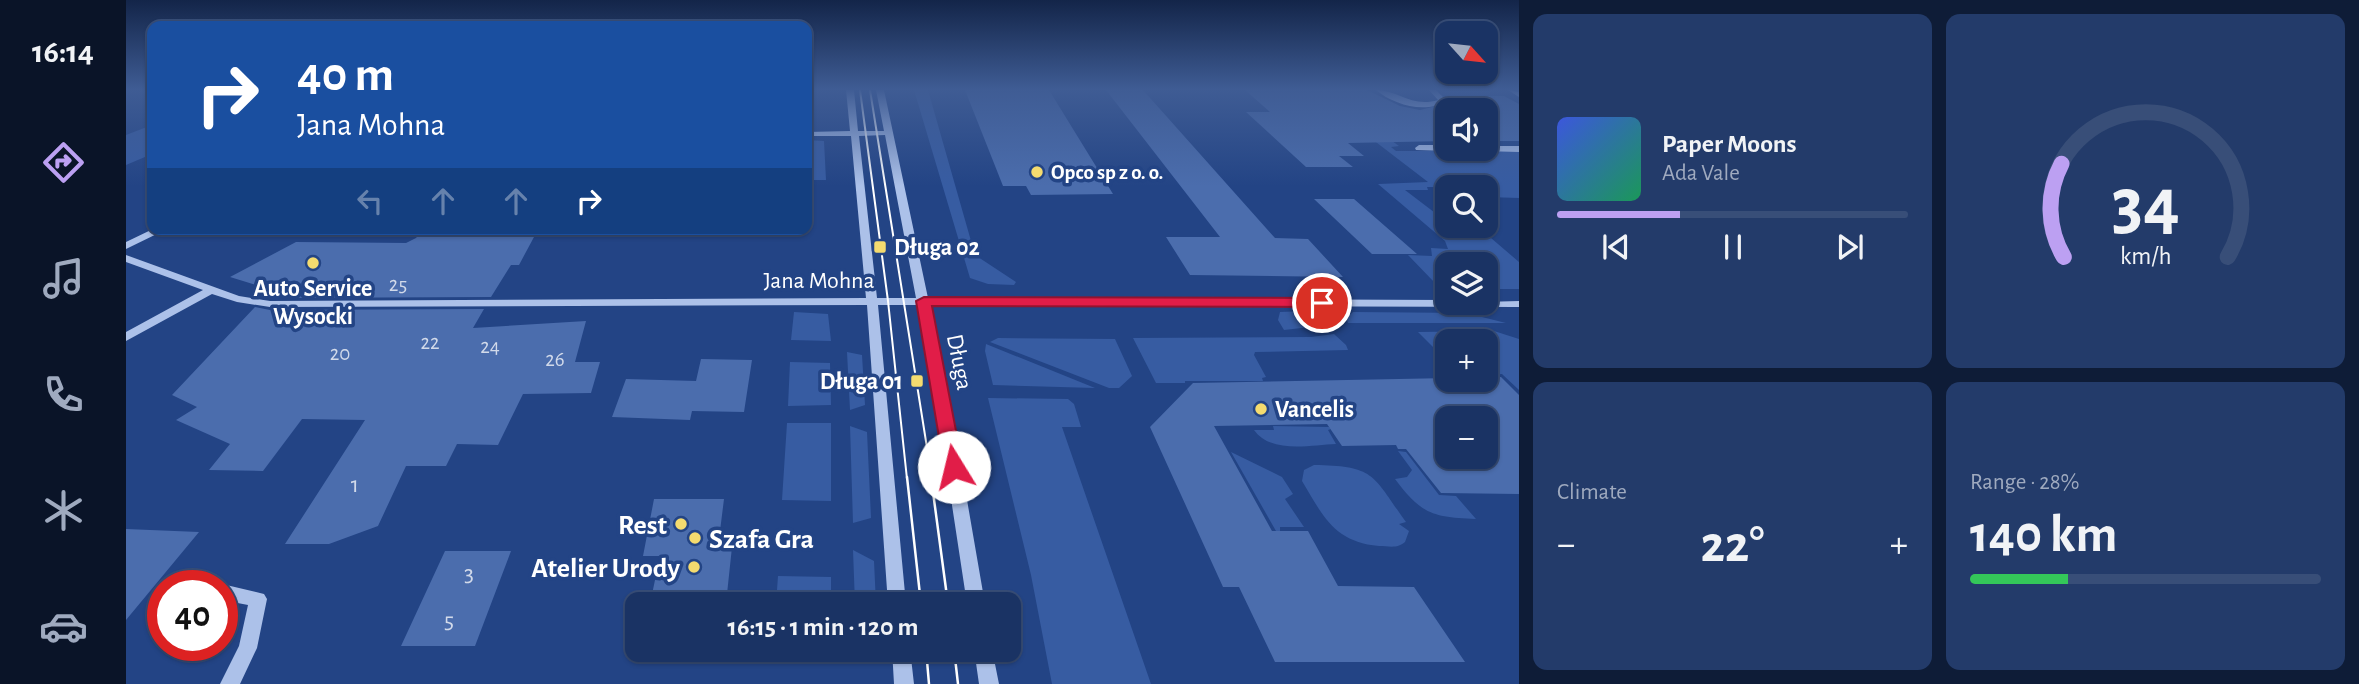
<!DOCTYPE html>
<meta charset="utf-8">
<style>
:root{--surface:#1a3364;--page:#233b6a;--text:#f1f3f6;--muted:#9faabf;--line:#384e78;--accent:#bca0f2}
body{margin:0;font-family:"Alegreya Sans",sans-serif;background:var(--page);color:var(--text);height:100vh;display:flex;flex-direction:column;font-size:26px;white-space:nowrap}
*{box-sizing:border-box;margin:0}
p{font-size:23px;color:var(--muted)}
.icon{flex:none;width:38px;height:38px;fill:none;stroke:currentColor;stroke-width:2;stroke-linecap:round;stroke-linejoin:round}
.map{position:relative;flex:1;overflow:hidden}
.drawer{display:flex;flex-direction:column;gap:14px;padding:14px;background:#0e1c37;width:840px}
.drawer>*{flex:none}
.top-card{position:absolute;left:21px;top:21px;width:665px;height:214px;border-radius:14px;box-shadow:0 2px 5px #0004,0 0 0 2px var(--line);background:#1a4fa0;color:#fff;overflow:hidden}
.needle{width:46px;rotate:117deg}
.fabs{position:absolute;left:1309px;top:21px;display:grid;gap:14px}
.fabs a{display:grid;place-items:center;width:63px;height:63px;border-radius:14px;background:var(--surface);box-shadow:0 2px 5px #0004,0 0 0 2px var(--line);font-size:35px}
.speed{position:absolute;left:21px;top:570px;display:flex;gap:14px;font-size:35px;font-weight:700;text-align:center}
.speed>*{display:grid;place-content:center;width:91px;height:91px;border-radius:50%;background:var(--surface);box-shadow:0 2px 5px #0004,0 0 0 2px var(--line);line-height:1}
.speed .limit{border:10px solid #d22;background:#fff;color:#111}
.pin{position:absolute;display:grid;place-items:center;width:60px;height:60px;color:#fff;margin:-30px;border:4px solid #fff;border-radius:50%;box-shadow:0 2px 7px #0007}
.me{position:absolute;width:77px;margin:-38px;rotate:351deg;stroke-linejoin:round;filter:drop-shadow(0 0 5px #0008)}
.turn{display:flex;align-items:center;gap:24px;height:147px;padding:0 35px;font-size:32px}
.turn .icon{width:91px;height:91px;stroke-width:2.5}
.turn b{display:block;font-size:49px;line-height:60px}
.lanes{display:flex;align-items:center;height:66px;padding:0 35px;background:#0003;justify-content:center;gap:35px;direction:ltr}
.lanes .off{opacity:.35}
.big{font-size:52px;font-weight:600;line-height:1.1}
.drawer .widget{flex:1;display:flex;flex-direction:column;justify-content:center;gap:10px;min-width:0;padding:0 24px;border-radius:14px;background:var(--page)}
.drawer .dial{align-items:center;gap:0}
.dial svg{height:182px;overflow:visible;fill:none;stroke:var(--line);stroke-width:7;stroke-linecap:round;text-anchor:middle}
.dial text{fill:var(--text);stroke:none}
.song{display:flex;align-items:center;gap:21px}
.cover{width:84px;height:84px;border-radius:10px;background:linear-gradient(135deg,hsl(230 70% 55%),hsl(150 70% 35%))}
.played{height:7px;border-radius:4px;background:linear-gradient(90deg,var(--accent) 35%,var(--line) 35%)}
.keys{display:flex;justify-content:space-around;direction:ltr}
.heat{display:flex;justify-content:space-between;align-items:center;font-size:38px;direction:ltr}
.charge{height:10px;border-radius:5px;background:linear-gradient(90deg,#34c759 28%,var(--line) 0)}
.drawer .tiles{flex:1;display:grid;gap:14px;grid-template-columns:repeat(2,1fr)}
.trip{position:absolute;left:499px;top:592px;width:396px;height:70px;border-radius:14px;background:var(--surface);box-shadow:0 2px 5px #0004,0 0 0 2px var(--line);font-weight:600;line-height:70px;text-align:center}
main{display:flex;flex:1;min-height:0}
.dock{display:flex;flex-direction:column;width:126px;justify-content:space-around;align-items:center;background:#0a1428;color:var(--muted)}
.dock .icon{width:49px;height:49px}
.dock .current{color:var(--accent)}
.dock b{font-size:32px;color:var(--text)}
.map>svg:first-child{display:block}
.green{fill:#375ca2}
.building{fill:#4b6dad;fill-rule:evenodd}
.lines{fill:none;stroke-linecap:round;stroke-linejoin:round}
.minor{fill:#acc1e9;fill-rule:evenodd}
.tram-far1{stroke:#fff;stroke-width:2}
.tram{stroke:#fff;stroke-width:2.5}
.route{fill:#e11d48;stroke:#92132f;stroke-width:2}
.poi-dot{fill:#f4db6f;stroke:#234485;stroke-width:2.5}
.labels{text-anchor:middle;stroke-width:7;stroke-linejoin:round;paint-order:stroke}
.far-poi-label{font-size:21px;font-weight:bold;fill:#fff;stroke:#234485;text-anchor:start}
.number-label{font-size:21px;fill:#d2daea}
.poi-label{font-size:24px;font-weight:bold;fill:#fff;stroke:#234485;text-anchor:start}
.street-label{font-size:24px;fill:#fff;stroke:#234485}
.near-number-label{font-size:24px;fill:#d2daea}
.near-poi-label{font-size:28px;font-weight:bold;fill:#fff;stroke:#234485;text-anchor:end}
</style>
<main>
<nav class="dock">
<b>16:14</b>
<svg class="icon current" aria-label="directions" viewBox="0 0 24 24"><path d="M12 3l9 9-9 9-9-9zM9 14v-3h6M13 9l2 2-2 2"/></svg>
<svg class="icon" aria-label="music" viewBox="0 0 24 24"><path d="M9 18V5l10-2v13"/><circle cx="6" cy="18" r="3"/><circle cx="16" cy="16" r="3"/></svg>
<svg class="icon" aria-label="phone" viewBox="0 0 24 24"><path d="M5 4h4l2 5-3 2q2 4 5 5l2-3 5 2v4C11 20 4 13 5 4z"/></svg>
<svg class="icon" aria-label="climate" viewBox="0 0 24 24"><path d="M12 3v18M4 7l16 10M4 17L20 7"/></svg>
<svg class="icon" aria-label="car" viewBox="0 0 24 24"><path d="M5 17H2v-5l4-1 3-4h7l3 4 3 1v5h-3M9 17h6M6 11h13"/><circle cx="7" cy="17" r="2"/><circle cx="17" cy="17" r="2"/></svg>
</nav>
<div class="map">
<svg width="1393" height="684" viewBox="0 0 1393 684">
<rect width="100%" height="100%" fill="#234485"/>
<!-- green -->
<path class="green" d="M788,90H802L849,255L890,282L888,285L862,284L844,278Z
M1182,90L1260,99L1282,113H1321V118H1248L1262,138L1273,146L1265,147L1270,151H1393V198L1361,197L1360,187H1301L1302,190H1279L1321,222V226H1326L1340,236L1365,238L1393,262V289H1360V264H1321V288L1309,283L1282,255L1306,256L1305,248L1322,249L1319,241L1252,184L1302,182Z
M26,125V154L0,165V135Z
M681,140L698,141L700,180H681Z
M1180,311L1202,325L1158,330L1152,320L1154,312Z
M668,312L702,314L705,341L665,340Z
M1227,312L1340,313L1380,323H1222L1220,318Z
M1368,331L1393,339V390L1376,374L1360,375V341H1321V358L1317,357L1292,332Z
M1208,334L1220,345L1222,350L1129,352L1128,355L1140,377L1136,378L1137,381H1059V383H1030L1007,338L1185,337Z
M872,338L989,339L1006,376L993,388H983L864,342Z
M860,344L969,388L867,385L859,351Z
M721,352L736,355L739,405L724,410Z
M664,362L704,363L705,405L662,406Z
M862,398L942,399L948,404L955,427H936L1025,684H926L905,575Z
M661,423H705V501L656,500Z
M724,426L741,432L745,518L727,523Z
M1147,426L1203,427L1205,429L1202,430L1210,444C1184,445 1145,454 1128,430H1148Z
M1272,451L1280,452L1313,495L1330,496L1350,519C1307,517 1296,515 1269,479L1281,477L1286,470Z
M1105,452L1156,477L1167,494L1159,499L1178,527H1154V531H1150Z
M1188,465C1250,466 1246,475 1280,522L1273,524L1283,531L1279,542C1271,549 1263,546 1253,546C1208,542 1197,516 1176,481L1178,470Z
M727,550L748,561L750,604H729Z
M652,576L705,577V604H650Z"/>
<!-- building -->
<path class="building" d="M839,90H923L987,194L905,195L900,186H877Z
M980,90H1017L1149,238L1182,239L1217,277L1064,275L1040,237H1094Z
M1119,90H1241L1274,106L1294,110L1322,103L1323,99L1319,96H1378L1393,104V141H1360V110H1321V141L1222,143L1238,156H1213L1227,167H1180L1120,112H1144Z
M1188,199H1228L1291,254H1246Z
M297,229H329L324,237H408L393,265H385L365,297L144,298L138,297L146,290L104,277L170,242L280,243L290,238Z
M129,307L144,310L358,309L347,328L460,321L449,362H474L465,393L397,394L372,445L331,444L320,466H280L252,526L203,544H159L239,420L176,419L137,471L83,470L104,444L50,420L71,407L46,395Z
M575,359L626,360L618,412L566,411L564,420L486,417L500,379L570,381Z
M1375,377L1393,395V494L1315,493L1280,449H1272L1270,445L1216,446L1201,424L1088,426L1146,531H1182L1212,586L1288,587L1339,662H1149L1113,587H1097L1024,427L1067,383ZM1321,418H1360V457H1321Z
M528,499H598L592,547H606L601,594L596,595L595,604H524L534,556H517Z
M0,529L73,532L0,620Z
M319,551H385L349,646H275Z"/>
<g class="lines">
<!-- minor -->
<path class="minor" d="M720,90H728L732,131H758L750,90H758L802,298L1321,300V303L1393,301V307L803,305L826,413L859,604H841L812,413L791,305H752L780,604H762L741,305L144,307L111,302L86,294L0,341V332L77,290L0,262V255L113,296L144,301L740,298L725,136H681V132L724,131ZM759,135L790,298H751L733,136Z
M1250,90C1272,90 1286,108 1312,100L1303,90H1310L1321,101C1299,114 1268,105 1250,90Z
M1382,90L1393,92V97Z
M1293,145H1321V149H1325L1321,151L1290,150L1289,148Z
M1360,146H1393V152L1357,151L1356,149H1360Z
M27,229H41L0,249V242Z
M96,584L138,594L141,599L131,648L114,684H94L113,646L122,605L96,600V586H91Z
M766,649H784L788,684H768Z
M848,649H866L873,684H853Z"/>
<!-- tram-far1 -->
<path class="tram-far1" d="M734,90L762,301L781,479
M744,90L806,479"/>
<!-- tram -->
<path class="tram" d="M781,477L795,604
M805,477L822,604
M800,649L803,684
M828,649L832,684"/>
</g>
<!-- sky -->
<linearGradient id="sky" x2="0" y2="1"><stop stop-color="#132549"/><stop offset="0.48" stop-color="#3f5c94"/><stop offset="1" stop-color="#3f5c94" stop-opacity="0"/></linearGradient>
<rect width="1393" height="186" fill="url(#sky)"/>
<!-- route -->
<path class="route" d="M798,297L1196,298L1203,303L1196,307L806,306L837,467L834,473L828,475L821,473L818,467L790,301Z"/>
<!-- markers -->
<g class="poi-dot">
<circle cx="911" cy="172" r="7"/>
<rect x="747" y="240" width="14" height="14" rx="3.5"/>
<circle cx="187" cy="263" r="7"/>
<rect x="784" y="374" width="14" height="14" rx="3.5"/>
<circle cx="1135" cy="409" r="7"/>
<circle cx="555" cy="524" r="7"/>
<circle cx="569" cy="538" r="7"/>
<circle cx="568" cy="567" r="7"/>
</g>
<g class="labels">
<!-- far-poi labels -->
<g class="far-poi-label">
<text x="925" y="179">Opco sp z o. o.</text>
</g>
<!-- number labels -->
<g class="number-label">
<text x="272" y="291">25</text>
<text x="304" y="349">22</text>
<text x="364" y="353">24</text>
<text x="214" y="360">20</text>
<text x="429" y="366">26</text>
</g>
<!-- poi labels -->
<g class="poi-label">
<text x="768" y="255">Długa 02</text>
<text x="187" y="296" text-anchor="middle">Auto Service<tspan x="187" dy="28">Wysocki</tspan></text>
<text x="777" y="389" text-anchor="end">Długa 01</text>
<text x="1149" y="417">Vancelis</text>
</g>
<!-- street labels -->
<g class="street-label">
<text x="693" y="288">Jana Mohna</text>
<text transform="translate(834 362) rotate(79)" y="8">Długa</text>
</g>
<!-- near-number labels -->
<g class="near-number-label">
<text x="229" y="492">1</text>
<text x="343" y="581">3</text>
<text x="323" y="628">5</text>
</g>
<!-- near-poi labels -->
<g class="near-poi-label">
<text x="541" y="534">Rest</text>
<text x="583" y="548" text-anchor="start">Szafa Gra</text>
<text x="554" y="577">Atelier Urody</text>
</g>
</g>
</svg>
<div class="fabs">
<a><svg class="needle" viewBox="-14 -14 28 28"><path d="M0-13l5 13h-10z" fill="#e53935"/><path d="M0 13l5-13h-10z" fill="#9faabf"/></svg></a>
<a><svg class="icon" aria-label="sound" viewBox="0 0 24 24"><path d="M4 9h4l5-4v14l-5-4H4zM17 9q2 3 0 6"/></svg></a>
<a><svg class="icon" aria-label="search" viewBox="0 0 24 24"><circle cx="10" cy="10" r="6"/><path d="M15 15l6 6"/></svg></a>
<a><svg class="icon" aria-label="layers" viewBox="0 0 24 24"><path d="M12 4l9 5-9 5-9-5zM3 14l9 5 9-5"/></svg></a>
<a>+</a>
<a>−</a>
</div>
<div class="speed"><div class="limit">40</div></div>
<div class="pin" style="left:1196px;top:303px;background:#d93025"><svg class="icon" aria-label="arrive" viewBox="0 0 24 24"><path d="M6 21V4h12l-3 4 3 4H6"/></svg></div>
<svg class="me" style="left:828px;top:467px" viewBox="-20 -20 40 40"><circle r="19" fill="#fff"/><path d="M0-13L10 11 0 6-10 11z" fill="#e11d48"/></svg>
<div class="trip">16:15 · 1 min · 120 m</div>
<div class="top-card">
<div class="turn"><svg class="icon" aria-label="right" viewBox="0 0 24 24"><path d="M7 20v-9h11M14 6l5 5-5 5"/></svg><div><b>40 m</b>Jana Mohna</div></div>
<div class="lanes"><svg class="icon off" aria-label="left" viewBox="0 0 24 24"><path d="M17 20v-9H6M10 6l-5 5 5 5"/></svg><svg class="icon off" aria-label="ahead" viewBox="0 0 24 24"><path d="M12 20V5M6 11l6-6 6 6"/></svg><svg class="icon off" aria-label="ahead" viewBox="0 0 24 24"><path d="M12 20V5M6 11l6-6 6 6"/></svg><svg class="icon" aria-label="right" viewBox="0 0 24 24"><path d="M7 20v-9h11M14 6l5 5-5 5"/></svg></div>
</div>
</div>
<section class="drawer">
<div class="tiles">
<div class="widget">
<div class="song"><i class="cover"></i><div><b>Paper Moons</b><p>Ada Vale</p></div></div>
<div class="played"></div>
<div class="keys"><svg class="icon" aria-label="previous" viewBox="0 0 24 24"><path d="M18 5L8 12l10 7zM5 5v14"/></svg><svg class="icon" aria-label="pause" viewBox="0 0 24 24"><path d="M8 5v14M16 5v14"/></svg><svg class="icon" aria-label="next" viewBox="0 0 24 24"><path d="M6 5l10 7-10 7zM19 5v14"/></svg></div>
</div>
<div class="widget dial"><svg viewBox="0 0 100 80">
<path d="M14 69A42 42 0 1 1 86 69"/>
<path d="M14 69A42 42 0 0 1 13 28" stroke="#bca0f2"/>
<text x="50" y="56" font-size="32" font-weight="700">34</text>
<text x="50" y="72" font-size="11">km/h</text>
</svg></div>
<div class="widget"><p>Climate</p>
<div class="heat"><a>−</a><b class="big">22°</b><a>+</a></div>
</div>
<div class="widget"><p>Range · 28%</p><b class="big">140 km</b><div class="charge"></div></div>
</div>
</section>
</main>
